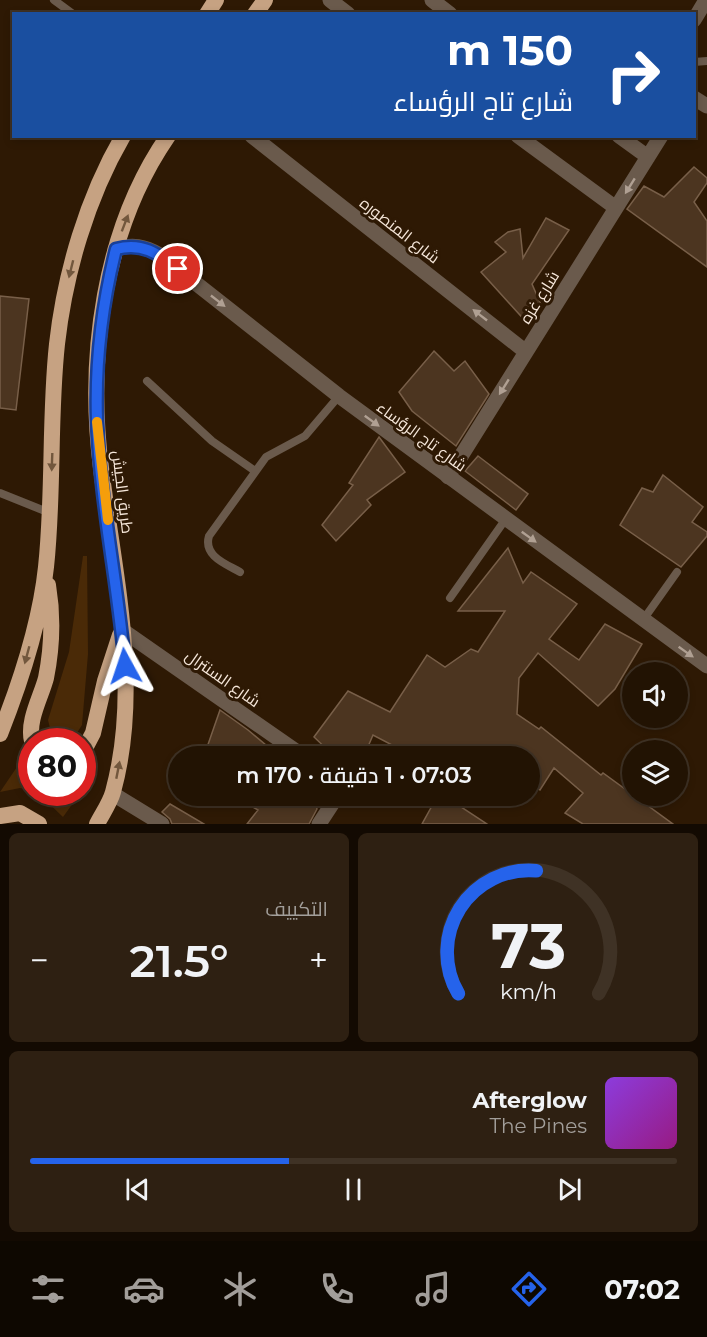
<!DOCTYPE html>
<html lang="ar">
<meta charset="utf-8">
<style>
:root{--surface:#221303;--page:#2e2012;--text:#f1f3f6;--muted:#a29e9a;--line:#3f3225;--accent:#2563eb}
body{margin:0;font-family:Montserrat,Cairo,sans-serif;background:var(--page);color:var(--text);direction:rtl;height:100vh;display:flex;flex-direction:column;font-size:22px;white-space:nowrap}
*{box-sizing:border-box;margin:0}
p{font-size:20px;color:var(--muted)}
.icon{flex:none;width:33px;height:33px;fill:none;stroke:currentColor;stroke-width:2;stroke-linecap:round;stroke-linejoin:round}
.map{position:relative;height:824px;overflow:hidden;direction:ltr}
.side{display:flex;flex-direction:column;gap:9px;padding:9px;background:#130a02;flex:1}
.side>*{flex:none}
.hud{position:absolute;left:12px;top:12px;width:684px;height:126px;border-radius:0px;box-shadow:0 3px 9px #0003,0 0 0 2px var(--line);direction:rtl;background:#1a4fa0;color:#fff;overflow:hidden}
.controls{position:absolute;left:622px;top:662px;display:grid;gap:12px}
.controls a{display:grid;place-items:center;width:66px;height:66px;border-radius:50%;background:var(--surface);box-shadow:0 3px 9px #0003,0 0 0 2px var(--line);font-size:30px}
.speed{position:absolute;left:18px;top:728px;display:flex;gap:12px;font-size:30px;font-weight:700;text-align:center}
.speed>*{display:grid;place-content:center;width:78px;height:78px;border-radius:50%;background:var(--surface);box-shadow:0 3px 9px #0003,0 0 0 2px var(--line);line-height:1}
.speed .limit{border:9px solid #d22;background:#fff;color:#111}
.pin{position:absolute;display:grid;place-items:center;width:51px;height:51px;color:#fff;margin:-26px;border:3px solid #fff;border-radius:50%;box-shadow:0 2px 6px #0007}
.me{position:absolute;width:66px;margin:-33px;rotate:355deg;stroke-linejoin:round;filter:drop-shadow(0 0 4px #0008)}
.turn{display:flex;align-items:center;gap:21px;height:126px;padding:0 24px;font-size:27px}
.turn .icon{width:78px;height:78px;stroke-width:2.5}
.turn b{display:block;font-size:42px;line-height:51px}
.big{font-size:45px;font-weight:600;line-height:1.1}
.side .tile{flex:1;display:flex;flex-direction:column;justify-content:center;gap:9px;min-width:0;padding:0 21px;border-radius:9px;background:var(--page)}
.side .dial{align-items:center;gap:0}
.dial svg{height:156px;overflow:visible;fill:none;stroke:var(--line);stroke-width:7;stroke-linecap:round;text-anchor:middle}
.dial text{fill:var(--text);stroke:none}
.song{display:flex;align-items:center;gap:18px}
.cover{width:72px;height:72px;border-radius:9px;background:linear-gradient(135deg,hsl(270 70% 55%),hsl(310 70% 35%))}
.played{height:6px;border-radius:3px;background:linear-gradient(90deg,var(--accent) 40%,var(--line) 40%)}
.keys{display:flex;justify-content:space-around;direction:ltr}
.heat{display:flex;justify-content:space-between;align-items:center;font-size:33px;direction:ltr}
.side .tiles{flex:1;display:grid;gap:9px;grid-template-columns:1fr 1fr}
.tile:last-child{grid-column:span 2}
.trip{position:absolute;left:168px;top:746px;width:372px;height:60px;border-radius:30px;background:var(--surface);box-shadow:0 3px 9px #0003,0 0 0 2px var(--line);font-weight:600;line-height:60px;text-align:center;direction:rtl}
.tabs{display:flex;height:96px;justify-content:space-around;align-items:center;background:#0e0801;color:var(--muted)}
.tabs .icon{width:42px;height:42px}
.tabs .selected{color:var(--accent)}
.tabs b{font-size:27px;color:var(--text)}
.map>svg:first-child{display:block}
.green{fill:#4a2a07}
.building{fill:#4c3520;stroke:#785f49;stroke-width:1.5}
.lines{fill:none;stroke-linecap:round;stroke-linejoin:round}
.service{stroke:#6a5a4c;stroke-width:8}
.minor{stroke:#6a5a4c;stroke-width:15}
.tertiary{stroke:#6a5a4c;stroke-width:15}
.trunk{stroke:#c6a282;stroke-width:16}
.oneway{fill:#b0a093}
.oneway2{fill:#72573d}
.route-casing{stroke:#184099;stroke-width:15}
.route{stroke:#2563eb;stroke-width:10}
.slow{stroke:#f59e0b;stroke-width:10}
.labels{text-anchor:middle;stroke-width:6;stroke-linejoin:round;paint-order:stroke}
.street-label{font-size:16px;fill:#f6e7da;stroke:#2e1904}
</style>
<div class="map">
<svg width="707" height="824" viewBox="0 0 707 824">
<rect width="100%" height="100%" fill="#2e1904"/>
<!-- green -->
<path class="green" d="M83,556H87L88,654L82,725L75,736L62,739L51,732L48,720L69,652Z
M17,767L31,780V790L20,788L0,792Z
M37,792H81L63,817Z"/>
<!-- building -->
<path class="building" d="M694,167L707,178V183L694,202L707,221V267L627,209L644,186L664,197Z
M546,218L569,230L532,284L542,307L529,325L481,272L506,252L495,242L508,232L520,229L523,258Z
M0,296L29,299L16,410L0,408Z
M434,351L454,371L465,361L489,394L456,446L412,411L399,392Z
M379,437L405,472L367,500L371,505L336,541L322,525L353,485L349,483Z
M478,456L528,494L516,510L465,471Z
M663,475L703,507L692,522L707,532V536L681,567L620,525L642,488L653,492Z
M508,548L523,583L531,572L577,604L549,639L579,660L605,624L642,644L615,689L598,706L538,653L519,678L517,714L539,729L541,727L601,775L603,773L673,824H583L565,813L583,793L554,768L540,790L530,783V756H498L479,746L473,756H413L373,735L364,756H334L314,737L348,691L390,712L427,655L445,667L471,649L478,652L505,611H458Z
M220,710L248,730L279,756H204Z
M232,795H313L317,809L309,824H247L258,810Z
M438,795H443L487,824H422Z
M170,804L204,824H172L170,819L162,812Z"/>
<g class="lines">
<!-- service -->
<path class="service" d="M54,0L73,14
M694,62L707,61
M147,381L212,441L255,471
M0,493L50,513
M240,572C226,564 203,556 209,536L266,457L305,436L339,396
M450,598L505,520
M643,620L677,572"/>
<!-- minor -->
<path class="minor" d="M330,0L348,14
M432,0L450,14
M694,20L706,0
M694,98L707,106
M252,136L526,352
M518,136L616,208
M619,136L648,157
M448,477L661,136
M122,630L303,756
M113,794L162,824
M319,824L338,795"/>
<!-- tertiary -->
<path class="tertiary" d="M115,249C133,244 144,246 160,255L339,396L707,666"/>
<!-- trunk -->
<path class="trunk" d="M207,14L216,0
M255,14L265,0
M0,734C21,681 40,624 46,567C54,493 49,418 57,344C65,273 87,198 123,136
M32,741C27,721 41,697 46,678C52,648 53,615 48,585
M82,754L93,733L105,681L120,635
M0,816L20,813L39,824
M97,824C102,814 110,803 113,792C142,686 114,574 101,468C87,357 103,230 168,136"/>
</g>
<!-- one-way arrows -->
<defs><path id="oneway-solid" d="M-6-.8H1V-3.2L6.5 0L1 3.2V.8H-6Z" transform="scale(1.5)"/></defs>
<g class="oneway">
<use href="#oneway-solid" transform="translate(630 186) rotate(122)"/>
<use href="#oneway-solid" transform="translate(218 301) rotate(38)"/>
<use href="#oneway-solid" transform="translate(480 315) rotate(-142)"/>
<use href="#oneway-solid" transform="translate(504 387) rotate(122)"/>
<use href="#oneway-solid" transform="translate(372 421) rotate(36)"/>
<use href="#oneway-solid" transform="translate(529 537) rotate(36)"/>
<use href="#oneway-solid" transform="translate(686 652) rotate(35)"/>
</g>
<g class="oneway2">
<use href="#oneway-solid" transform="translate(125 223) rotate(-69)"/>
<use href="#oneway-solid" transform="translate(71 269) rotate(104)"/>
<use href="#oneway-solid" transform="translate(52 462) rotate(92)"/>
<use href="#oneway-solid" transform="translate(27 655) rotate(105)"/>
<use href="#oneway-solid" transform="translate(118 770) rotate(-79)"/>
</g>
<g class="lines">
<!-- route casing -->
<g class="route-casing">
<path id="route" d="M125,666C118,585 100,501 97,421C95,362 102,305 116,249C142,242 157,253 178,269"/>
</g>
<!-- route -->
<use href="#route" class="route"/>
<!-- slow -->
<path class="slow" d="M97,422L108,520"/>
</g>
<g class="labels">
<!-- street labels -->
<g class="street-label">
<text transform="translate(400 230) rotate(38)" y="6">شارع المنصوره</text>
<text transform="translate(539 297) rotate(-58)" y="6">شارع غزه</text>
<text transform="translate(422 436) rotate(36)" y="6">شارع تاج الرؤساء</text>
<text transform="translate(123 492) rotate(83)" y="6">طريق الجيش</text>
<text transform="translate(223 678) rotate(35)" y="6">شارع السنترال</text>
</g>
</g>
</svg>
<div class="controls">
<a><svg class="icon" aria-label="sound" viewBox="0 0 24 24"><path d="M4 9h4l5-4v14l-5-4H4zM17 9q2 3 0 6"/></svg></a>
<a><svg class="icon" aria-label="layers" viewBox="0 0 24 24"><path d="M12 4l9 5-9 5-9-5zM3 14l9 5 9-5"/></svg></a>
</div>
<div class="speed"><div class="limit">80</div></div>
<div class="pin" style="left:178px;top:269px;background:#d93025"><svg class="icon" aria-label="arrive" viewBox="0 0 24 24"><path d="M6 21V4h12l-3 4 3 4H6"/></svg></div>
<svg class="me" style="left:125px;top:666px" viewBox="-20 -20 40 40"><path d="M0-17L14 15 0 8-14 15z" fill="#2563eb" stroke="#fff" stroke-width="4"/></svg>
<div class="trip">07:03 · 1 دقيقة · 170 m</div>
<div class="hud">
<div class="turn"><svg class="icon" aria-label="right" viewBox="0 0 24 24"><path d="M7 20v-9h11M14 6l5 5-5 5"/></svg><div><b>150 m</b>شارع تاج الرؤساء</div></div>
</div>
</div>
<section class="side">
<div class="tiles">
<div class="tile dial"><svg viewBox="0 0 100 80">
<path d="M14 69A42 42 0 1 1 86 69"/>
<path d="M14 69A42 42 0 0 1 54 6" stroke="#2563eb"/>
<text x="50" y="56" font-size="32" font-weight="700">73</text>
<text x="50" y="72" font-size="11">km/h</text>
</svg></div>
<div class="tile"><p>التكييف</p>
<div class="heat"><a>−</a><b class="big">21.5°</b><a>+</a></div>
</div>
<div class="tile">
<div class="song"><i class="cover"></i><div><b>Afterglow</b><p>The Pines</p></div></div>
<div class="played"></div>
<div class="keys"><svg class="icon" aria-label="previous" viewBox="0 0 24 24"><path d="M18 5L8 12l10 7zM5 5v14"/></svg><svg class="icon" aria-label="pause" viewBox="0 0 24 24"><path d="M8 5v14M16 5v14"/></svg><svg class="icon" aria-label="next" viewBox="0 0 24 24"><path d="M6 5l10 7-10 7zM19 5v14"/></svg></div>
</div>
</div>
</section>
<nav class="tabs">
<b>07:02</b>
<svg class="icon selected" aria-label="directions" viewBox="0 0 24 24"><path d="M12 3l9 9-9 9-9-9zM9 14v-3h6M13 9l2 2-2 2"/></svg>
<svg class="icon" aria-label="music" viewBox="0 0 24 24"><path d="M9 18V5l10-2v13"/><circle cx="6" cy="18" r="3"/><circle cx="16" cy="16" r="3"/></svg>
<svg class="icon" aria-label="phone" viewBox="0 0 24 24"><path d="M5 4h4l2 5-3 2q2 4 5 5l2-3 5 2v4C11 20 4 13 5 4z"/></svg>
<svg class="icon" aria-label="climate" viewBox="0 0 24 24"><path d="M12 3v18M4 7l16 10M4 17L20 7"/></svg>
<svg class="icon" aria-label="car" viewBox="0 0 24 24"><path d="M5 17H2v-5l4-1 3-4h7l3 4 3 1v5h-3M9 17h6M6 11h13"/><circle cx="7" cy="17" r="2"/><circle cx="17" cy="17" r="2"/></svg>
<svg class="icon" aria-label="filters" viewBox="0 0 24 24"><path d="M4 7h16M4 17h16"/><circle cx="9" cy="7" r="2"/><circle cx="15" cy="17" r="2"/></svg>
</nav>
